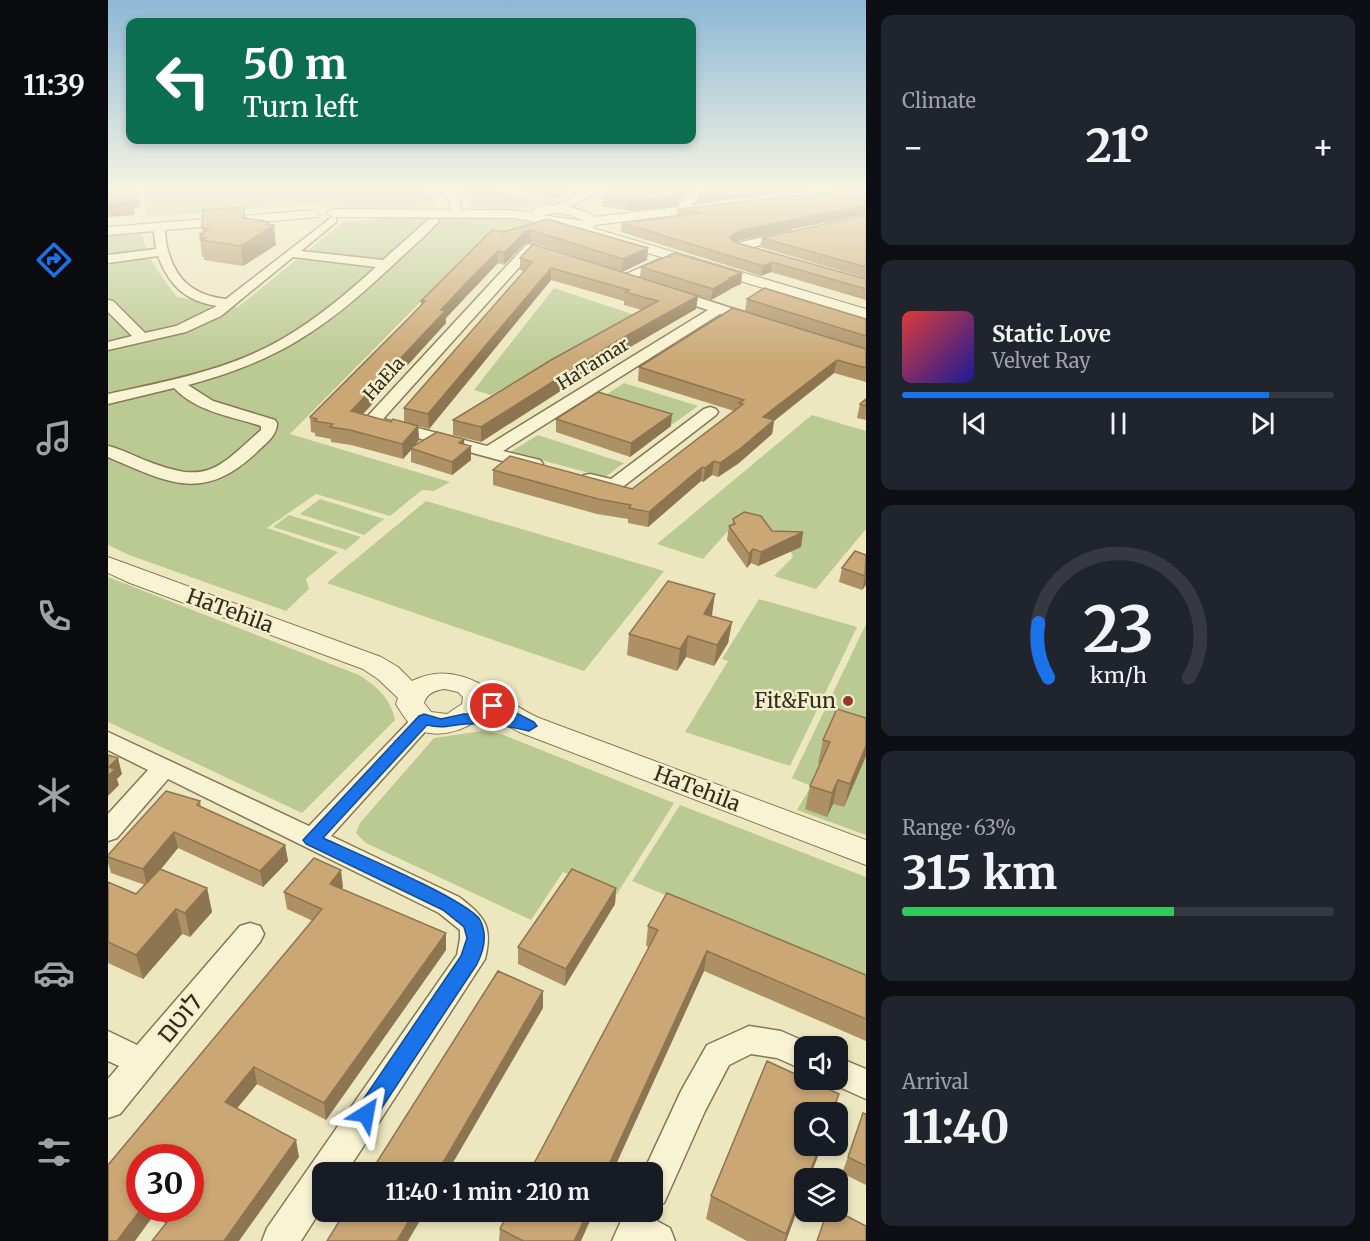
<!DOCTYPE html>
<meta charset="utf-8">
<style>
:root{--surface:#171b24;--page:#20242c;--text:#f1f3f6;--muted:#9ea1a6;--line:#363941;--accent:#1a73e8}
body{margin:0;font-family:Merriweather,"Noto Sans Hebrew",serif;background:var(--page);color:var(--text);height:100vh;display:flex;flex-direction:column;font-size:22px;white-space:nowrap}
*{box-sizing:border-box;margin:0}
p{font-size:20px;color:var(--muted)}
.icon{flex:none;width:33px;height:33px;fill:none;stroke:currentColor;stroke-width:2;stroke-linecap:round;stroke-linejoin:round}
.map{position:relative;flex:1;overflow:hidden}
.drawer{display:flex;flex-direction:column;gap:15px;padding:15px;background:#0d0f14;width:504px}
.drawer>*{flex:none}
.banner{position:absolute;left:18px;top:18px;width:570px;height:126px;border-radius:12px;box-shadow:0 3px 9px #0003;background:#0b6e4f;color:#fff;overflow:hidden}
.tools{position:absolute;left:686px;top:1036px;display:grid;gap:12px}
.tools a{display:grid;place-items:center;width:54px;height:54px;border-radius:12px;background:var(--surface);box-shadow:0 3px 9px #0003;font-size:30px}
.speed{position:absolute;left:18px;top:1144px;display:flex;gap:12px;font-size:30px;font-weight:700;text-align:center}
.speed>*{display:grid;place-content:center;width:78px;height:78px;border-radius:50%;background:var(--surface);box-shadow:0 3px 9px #0003;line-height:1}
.speed .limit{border:9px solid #d22;background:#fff;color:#111}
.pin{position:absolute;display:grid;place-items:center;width:51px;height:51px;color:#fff;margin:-26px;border:3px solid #fff;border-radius:50%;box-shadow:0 2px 6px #0007}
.me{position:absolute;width:66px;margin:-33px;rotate:34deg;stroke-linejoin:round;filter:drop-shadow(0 0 4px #0008)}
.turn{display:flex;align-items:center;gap:21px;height:126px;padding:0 18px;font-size:27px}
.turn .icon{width:78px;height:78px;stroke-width:2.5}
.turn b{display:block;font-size:42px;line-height:51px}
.big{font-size:45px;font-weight:700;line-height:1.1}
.drawer .widget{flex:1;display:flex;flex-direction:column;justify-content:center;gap:9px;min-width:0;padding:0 21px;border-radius:12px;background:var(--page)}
.drawer .dial{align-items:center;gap:0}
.dial svg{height:156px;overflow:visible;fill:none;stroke:var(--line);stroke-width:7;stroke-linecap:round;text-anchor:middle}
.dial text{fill:var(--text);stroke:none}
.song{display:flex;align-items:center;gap:18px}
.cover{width:72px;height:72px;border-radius:9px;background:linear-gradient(135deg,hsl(0 70% 55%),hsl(240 70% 35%))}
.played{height:6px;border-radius:3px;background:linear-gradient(90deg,var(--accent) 85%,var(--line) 85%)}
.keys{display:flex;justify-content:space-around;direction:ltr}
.heat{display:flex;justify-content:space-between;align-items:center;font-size:33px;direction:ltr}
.charge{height:9px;border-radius:4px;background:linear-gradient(90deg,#34c759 63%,var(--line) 0)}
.trip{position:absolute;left:204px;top:1162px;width:351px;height:60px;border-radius:12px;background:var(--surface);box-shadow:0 3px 9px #0003;font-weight:700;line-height:60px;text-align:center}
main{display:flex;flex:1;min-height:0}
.tab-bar{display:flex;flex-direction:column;width:108px;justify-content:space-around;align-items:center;background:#090b0e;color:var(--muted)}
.tab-bar .icon{width:42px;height:42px}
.tab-bar .selected{color:var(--accent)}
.tab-bar b{font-size:27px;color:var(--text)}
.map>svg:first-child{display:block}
.green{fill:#bbca93}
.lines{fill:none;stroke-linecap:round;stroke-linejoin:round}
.minor-casing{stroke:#857758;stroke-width:3}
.tertiary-casing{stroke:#857758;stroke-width:2}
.minor{fill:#f8f3d2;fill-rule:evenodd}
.tertiary{fill:#f8f3d2;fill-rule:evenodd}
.wall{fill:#ae9065;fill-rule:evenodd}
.shaded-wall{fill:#8d7552}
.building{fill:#caa775;stroke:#8d7552;stroke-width:1.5}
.route{fill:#1a73e8;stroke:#114b97;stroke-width:1.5}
.poi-dot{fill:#933a29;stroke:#f4f0ce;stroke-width:2}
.labels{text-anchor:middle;stroke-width:5;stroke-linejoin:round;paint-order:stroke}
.far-street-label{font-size:18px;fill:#342c1c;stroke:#f4f0ce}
.street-label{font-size:21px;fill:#342c1c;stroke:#f4f0ce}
.poi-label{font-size:21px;fill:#342c1c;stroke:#f4f0ce;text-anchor:end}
.near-street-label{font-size:26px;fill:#342c1c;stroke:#f4f0ce}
</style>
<main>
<nav class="tab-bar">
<b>11:39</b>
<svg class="icon selected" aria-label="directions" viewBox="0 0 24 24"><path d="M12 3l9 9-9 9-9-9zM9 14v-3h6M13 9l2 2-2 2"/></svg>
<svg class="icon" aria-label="music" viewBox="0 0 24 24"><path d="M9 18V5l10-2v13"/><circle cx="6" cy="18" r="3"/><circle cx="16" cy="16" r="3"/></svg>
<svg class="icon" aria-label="phone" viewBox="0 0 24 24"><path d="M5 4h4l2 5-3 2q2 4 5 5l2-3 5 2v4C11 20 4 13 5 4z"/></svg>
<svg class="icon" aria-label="climate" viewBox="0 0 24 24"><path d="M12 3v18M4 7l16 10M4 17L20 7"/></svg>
<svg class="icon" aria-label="car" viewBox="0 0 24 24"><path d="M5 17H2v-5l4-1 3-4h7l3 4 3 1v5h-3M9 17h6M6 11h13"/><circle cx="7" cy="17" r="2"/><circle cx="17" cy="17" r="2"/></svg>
<svg class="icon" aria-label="filters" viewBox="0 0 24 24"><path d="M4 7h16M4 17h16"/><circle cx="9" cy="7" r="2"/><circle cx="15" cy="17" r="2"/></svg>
</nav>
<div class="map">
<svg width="758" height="1241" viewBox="0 0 758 1241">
<rect width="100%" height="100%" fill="#ede7bf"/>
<!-- green -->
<path class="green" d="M35,190H313L325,195L329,204C301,213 237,210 207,204L39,217Z
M354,190H386L452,201L416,208L364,209Z
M276,218H406L444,225L375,239L182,434L342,482L326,491L314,490L282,516L208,494L159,528L230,552L198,579L201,589L178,611L21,555L0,545V236L34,232C38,258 53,276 69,297L130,307L235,222Z
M446,288L527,315L383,395L366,390Z
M516,383L590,406L565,424L490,400Z
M704,415L758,431V529L708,589L666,576L685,557L675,533L639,523L618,533L595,559L549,544Z
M430,435L516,463L497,477L402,452Z
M212,499L276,519L256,535L192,514Z
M318,501L556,571L476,671L219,583Z
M181,515L253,537L238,550L165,527Z
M0,577L251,675C269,687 282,697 287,720L194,813L0,722Z
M651,599L749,627L682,766L577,732L620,661L614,659Z
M758,624V835L689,810L703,786L684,778Z
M374,731L393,734L566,803L509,894L455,872L423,920L258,843L248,833L252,823L326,738Z
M572,805L758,877V980L524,881Z"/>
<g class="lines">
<!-- minor casing -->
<g class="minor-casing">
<path id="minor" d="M331,190H342L350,198L355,214L353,216H345L340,199Z
M479,190H492L464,206L439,212L433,209L456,202Z
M590,190H602L579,208H571V204Z
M224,217L228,218V222L193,251L275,260L321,219H329L331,221C317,237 299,251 284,266C217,329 170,361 80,385L105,401L167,420L169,423C169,436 158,443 149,452C95,503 61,483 0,457V446C13,449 26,456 39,461C100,485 109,469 153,430V426C122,416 89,412 66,388L0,404V394C59,381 121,370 174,339C209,319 239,293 268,267L185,257L113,316L78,332L0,350V342L24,336L0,312V300L5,301L37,333L68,326L109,306C77,301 61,285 50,256L0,263V255L48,249L45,226L47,224H55C58,230 57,239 59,247C67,279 84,295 118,299Z
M681,231L687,235L685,237L629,251L623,247L625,244Z
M422,244L441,252L435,256L424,253L275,419L379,446L600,310L557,296L555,293L557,290H567L651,317L653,320L646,324L612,314L395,451L432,460L435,464L432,468H420L258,424L256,421L258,418L418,245Z
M559,256L563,257L565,260L563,263L520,281L515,282L509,278Z
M602,407L608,409L610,412L608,415L512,489L506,490L476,483L473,479L476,475L482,474L503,479L596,409Z
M316,711L324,714L328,719L324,724L223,836L351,897C377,917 385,926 377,959L238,1173H214V1208L193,1241H154L159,1228L349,955L352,939V930L331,913L60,779L9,838L0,841V814L40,770L0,750V732L201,826L308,714Z
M142,923L152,926L156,934L152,942L12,1114L0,1118V1079L11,1066L0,1061V1031L29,1045L132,926Z
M641,1026L673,1031L707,1046L696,1047V1070L669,1058L643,1054L621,1065L597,1111L556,1203L550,1206L553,1212L549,1221L562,1228L567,1241H504L517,1212H544V1173H535L573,1091L599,1045Z
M729,1057L758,1069V1099L718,1081L729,1080Z"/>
</g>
<!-- tertiary casing -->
<g class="tertiary-casing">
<path id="tertiary" d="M603,203L610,207L608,210L488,225L485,228L758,309V319L457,228L406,218L225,217L218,213L225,209L406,210L422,213C434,198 473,207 487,217ZM450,213L462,215L476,221L434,215Z
M205,210L212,214L210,217L0,235V227Z
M0,557L273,657L290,667L304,681C354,656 389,699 431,718L758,840V865L411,732L377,713C360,731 323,743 302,724C297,719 292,710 288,704L290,698L270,679L255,669L22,583L0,573ZM337,689L350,692L355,697L354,704L339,714L323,712L316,703C319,693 327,690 337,689Z"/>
</g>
<!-- minor -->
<use href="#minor" class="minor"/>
<!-- tertiary -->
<use href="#tertiary" class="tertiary"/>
</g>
<!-- wall -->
<path class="wall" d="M400,190H462L448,198Z
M758,190V214L632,240L627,243L758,279V300L663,272L653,276L513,232L514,223L568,216L569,209L723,192Z
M495,197L570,202L569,206L522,211L494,206Z
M136,207L137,218L162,225L168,245L135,266L96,260V257H94L92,237V234L95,232L94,228Z
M758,215V278L652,247L654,238Z
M439,219L540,248L539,260L514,272L423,242L417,243L396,265L390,263L359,295L338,318V323L255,414L283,422H296V408L416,271L412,270V258L590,296L588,309L510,354L373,442L345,435V420L534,310L516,305V301L443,280L321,429L310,426L311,440L306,446L356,445L363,460L344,475L303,462V450L295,459L243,445L223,442V439L207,436V433L203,432L202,417L313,305V301L396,232Z
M533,267L634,273L633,284L622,289L621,290L603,300L532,278Z
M639,299L758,319V382L726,373L666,421L664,434L631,463L610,477L604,475L595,482L593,481L540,527L520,523V519L489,514L385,485V470L524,489L626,411L530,381L531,367L637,311Z
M758,399V420L749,418L752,404Z
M448,419L563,426L522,457L448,432Z
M625,519L664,531L695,532L693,547L650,566L643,563L639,568L619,540L621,526L624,525Z
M758,555V585L754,590L731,582L734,568Z
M604,615L603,616L624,622L620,643L606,666L578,657L569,671L519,655L521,634Z
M715,740L758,756L736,807L725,804L719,817L697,809L702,786L712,764L710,763Z
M92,801L93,807L177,845L180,861L155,887L70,848L53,869L99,888L104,912L82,937L74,934L35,979L0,963V882L28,894L37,885L3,873L0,863V855Z
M235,887L233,889L338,950L218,1120L149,1084L129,1108L191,1157L58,1224L46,1215L0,1241L205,921L179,909L176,892ZM82,1158V1209H32Z
M508,888L507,904L457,986L410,964V947Z
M540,926L758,975V1041L596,971L504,1173H421L541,947L538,946Z
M758,1114V1185L734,1173L740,1157Z
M696,1146H714L701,1179H696V1192L678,1241H639L598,1219L603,1196Z
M392,1229L473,1241H391Z"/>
<!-- shaded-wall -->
<path class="shaded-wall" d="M448,190H462L448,198Z
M575,190H587L570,202L569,206L522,211V202Z
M629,190H707L589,203L590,194Z
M30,193L33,207L26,208L27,215L0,217V202L23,194Z
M758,205V214L632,240L621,246L622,237L633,230Z
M162,222L163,227L166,225L168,245L135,266L133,246Z
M423,230V242L417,243L396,265V253L418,231Z
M540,248L539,260L514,272L515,259Z
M390,251V263L338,318V323L244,426L243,411L333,310Z
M664,262L663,272L653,276L655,266Z
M443,268V280L321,429L320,414Z
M634,273L633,284L622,289L621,290L603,300L605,289L621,278Z
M590,296L588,309L510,354L373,442V427L511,340Z
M729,360L726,373L666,421L664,434L631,463L610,477L612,463L655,417Z
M564,414L563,426L522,457L523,443Z
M310,426L311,440L304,449L302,448L303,450L295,459L294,444Z
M356,439L357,451L363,446V460L344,475V462L351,443Z
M606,461L604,475L595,482L597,468Z
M594,467L593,481L540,527L541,512Z
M695,532L693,547L650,566L653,552Z
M645,549L643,563L639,568L641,554Z
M758,575V585L754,590L757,576Z
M607,594L604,615L593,634L596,614Z
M624,622L620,643L606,666L609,645Z
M580,636L578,657L569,671L572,649Z
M758,746V756L736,807L742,784Z
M10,758L14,774L9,779L11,785L0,796V776L1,767Z
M730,780L725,804L719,817L724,793Z
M66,832L70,848L39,886L35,869Z
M177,845L180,861L155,887L152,871Z
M233,870L235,887L224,900L222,884Z
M99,888L104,912L82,937L77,913Z
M508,888L507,904L457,986L458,969Z
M68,909L74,934L35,979L28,955Z
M338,933V950L218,1120L216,1103Z
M599,951L596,971L504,1173H497Z
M435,991V1008L339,1173H329Z
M146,1067L149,1084L121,1118L117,1102Z
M188,1140L191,1157L131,1241H116Z
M712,1146H714L701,1179H699Z
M696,1187V1192L678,1241H676Z
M33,1209H44L46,1215L27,1241H9Z
M306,1212H317L300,1241H289Z
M480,1212H486L473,1241H466Z"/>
<!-- building -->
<path class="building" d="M0,190H29L30,193L23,194L25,201L0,202Z
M506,190H575L570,193V196L522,202L495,197Z
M595,190H629L590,194Z
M734,190H758V205L633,230L622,237L626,242L758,279V289L664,262L655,266L514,223L593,213L569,209L723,192Z
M136,207V218L162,222L158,224L166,225L133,246L93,240L98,238L92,237L96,234H92L101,229L94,228L95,210Z
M758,215V267L654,238Z
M439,219L540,248L515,259L423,230L418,231L396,253L390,251L359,282L333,310H338L243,411L283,422L285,419L310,426L294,444L242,430L222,427L225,424L206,421L209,419L202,417L302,317L317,301H313L384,230L396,232Z
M425,244L590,296L511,340L373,427L345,420L443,360L550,301L517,292L521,290L443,268L320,414L296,408L424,262L412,258Z
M567,253L634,273L621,278L623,279L605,289L533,267L560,256L563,257L561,255Z
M656,288L758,319V336L639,299Z
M625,308L758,349V368L729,360L655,417L666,420L633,448L612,463L606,461L597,468L594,467L541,512L521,508L523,505L490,499L385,470L402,456L524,489L635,404L631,403L636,400L531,367Z
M490,392L564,414L523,443L448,419Z
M758,399V406L752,404Z
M329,432L356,439L351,443L363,446L344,462L302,448Z
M636,512L653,516L664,531L695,532L653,552L645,549L641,554L621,526L627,524L625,519Z
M747,551L758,555L757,576L734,568Z
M560,581L607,594L596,614L624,622L609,645L580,636L572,649L521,634Z
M729,709L758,718V746L742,784L730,780L724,793L702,786L722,742L715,740Z
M0,755L10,758L1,767L7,769L0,776Z
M58,791L92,801L89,805L177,845L152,871L66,832L35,869L0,857V855Z
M206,858L233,870L222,884L338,933L216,1103L146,1067L117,1102L188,1140L116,1241H44L64,1216L55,1209H82V1158H32V1209H33L9,1241H0V1165L214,909L176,892Z
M52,869L99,888L77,913L68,909L28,955L0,942V882L28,894Z
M464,869L508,888L458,969L410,947Z
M559,893L758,975V1019L599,951L497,1173H421L550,930L540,926Z
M390,971L435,991L329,1173H262Z
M659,1061L696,1078V1080H701L731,1094L724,1113H696V1146H712L699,1179H696V1187L678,1234L603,1196Z
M755,1113L758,1114V1166L740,1157Z
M729,1211L758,1226V1241H709L719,1212H729Z
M237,1212H306L289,1241H219Z
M400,1212H480L466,1241H415L392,1229Z"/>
<!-- sky -->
<linearGradient id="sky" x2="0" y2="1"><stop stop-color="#8cb8d6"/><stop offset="0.52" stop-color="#f7f4e2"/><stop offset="1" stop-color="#f7f4e2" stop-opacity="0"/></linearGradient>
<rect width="758" height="364" fill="url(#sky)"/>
<!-- route -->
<path class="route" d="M385,701L426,722L429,726L421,731C400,726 379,723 358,724C342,725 336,729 319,725L215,838C243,851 360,900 372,920C380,935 376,950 369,964L265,1121L258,1123L250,1121L247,1114L250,1107L353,956L359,938L356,927L335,910L198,844L195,840L311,716L316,714L333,719L356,714L390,715L378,706Z"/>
<!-- markers -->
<circle class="poi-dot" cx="740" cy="701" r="6"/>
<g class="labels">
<!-- far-street labels -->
<g class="far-street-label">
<text transform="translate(485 364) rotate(-32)" y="6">HaTamar</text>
<text transform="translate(276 379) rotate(-48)" y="6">HaEla</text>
</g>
<!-- street labels -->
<g class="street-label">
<text transform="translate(122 611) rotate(20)" y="7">HaTehila</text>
<text transform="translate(589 789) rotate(21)" y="7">HaTehila</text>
</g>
<!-- poi labels -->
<g class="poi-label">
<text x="728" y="708">Fit&amp;Fun</text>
</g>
<!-- near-street labels -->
<g class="near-street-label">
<text transform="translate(71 1018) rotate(-50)" y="9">לוטם</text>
</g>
</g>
</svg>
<div class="tools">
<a><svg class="icon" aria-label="sound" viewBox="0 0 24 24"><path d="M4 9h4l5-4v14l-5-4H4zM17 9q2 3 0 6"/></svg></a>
<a><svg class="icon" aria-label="search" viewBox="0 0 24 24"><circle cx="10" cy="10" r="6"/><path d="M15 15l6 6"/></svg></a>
<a><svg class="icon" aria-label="layers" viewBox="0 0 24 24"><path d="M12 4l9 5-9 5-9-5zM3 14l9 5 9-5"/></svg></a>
</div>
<div class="speed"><div class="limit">30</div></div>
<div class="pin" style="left:385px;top:706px;background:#d93025"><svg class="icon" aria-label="arrive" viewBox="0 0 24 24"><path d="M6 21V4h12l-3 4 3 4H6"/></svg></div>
<svg class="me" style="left:258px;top:1114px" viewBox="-20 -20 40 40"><path d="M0-17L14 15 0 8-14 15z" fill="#1a73e8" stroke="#fff" stroke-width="4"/></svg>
<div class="trip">11:40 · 1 min · 210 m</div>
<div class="banner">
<div class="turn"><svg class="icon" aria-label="left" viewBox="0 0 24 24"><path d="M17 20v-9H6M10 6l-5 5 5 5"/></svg><div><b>50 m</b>Turn left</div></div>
</div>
</div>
<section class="drawer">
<div class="widget"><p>Climate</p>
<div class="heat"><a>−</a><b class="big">21°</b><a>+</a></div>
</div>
<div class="widget">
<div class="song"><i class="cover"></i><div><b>Static Love</b><p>Velvet Ray</p></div></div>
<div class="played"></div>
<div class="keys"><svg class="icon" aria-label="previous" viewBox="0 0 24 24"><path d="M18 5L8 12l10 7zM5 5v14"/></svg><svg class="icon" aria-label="pause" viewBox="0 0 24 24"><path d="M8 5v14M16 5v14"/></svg><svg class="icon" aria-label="next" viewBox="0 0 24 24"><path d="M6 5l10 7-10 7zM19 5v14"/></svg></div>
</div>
<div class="widget dial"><svg viewBox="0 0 100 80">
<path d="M14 69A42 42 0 1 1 86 69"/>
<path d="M14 69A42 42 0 0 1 9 41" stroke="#1a73e8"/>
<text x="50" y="56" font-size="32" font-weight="700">23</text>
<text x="50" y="72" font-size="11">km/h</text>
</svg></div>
<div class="widget"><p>Range · 63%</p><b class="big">315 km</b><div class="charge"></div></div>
<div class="widget"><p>Arrival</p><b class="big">11:40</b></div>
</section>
</main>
